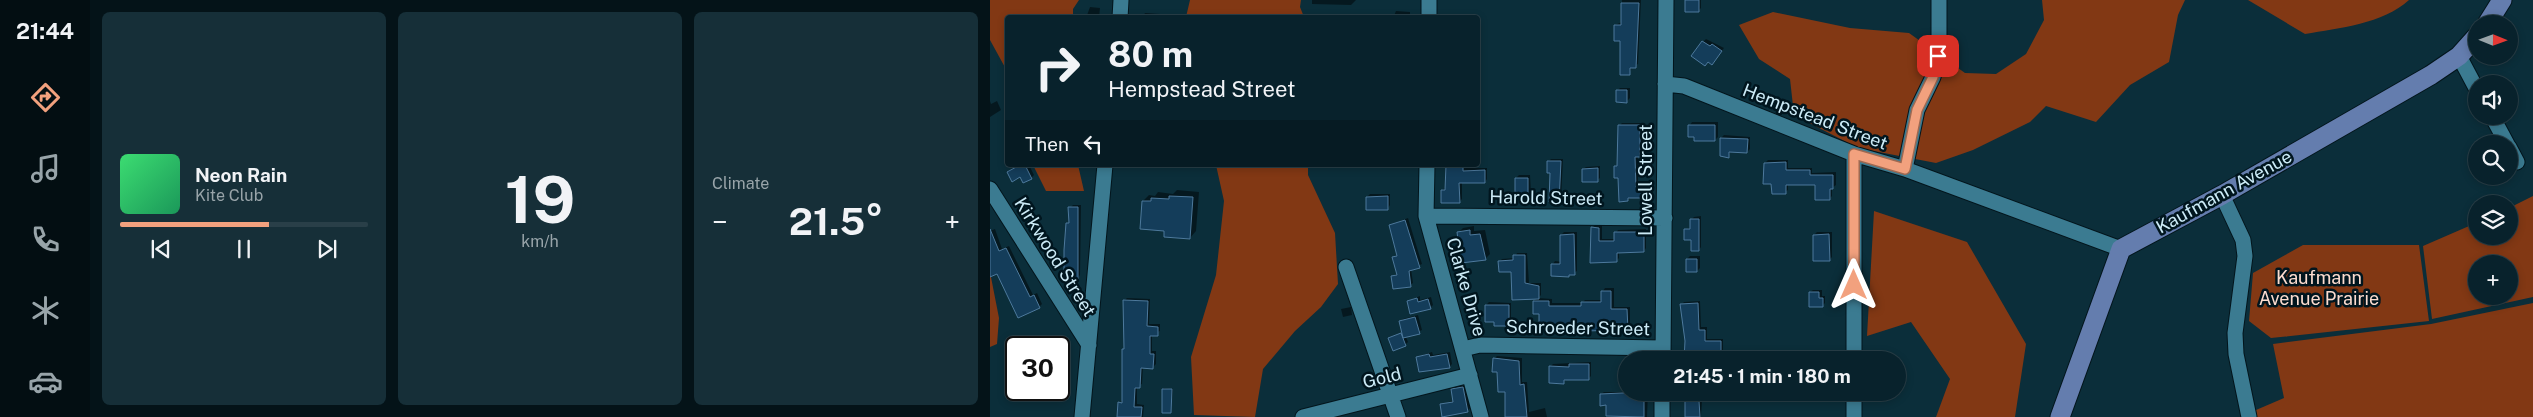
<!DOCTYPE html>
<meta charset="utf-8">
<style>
:root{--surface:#08222c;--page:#162f38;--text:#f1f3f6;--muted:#98a4a9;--line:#293f48;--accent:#f2a17e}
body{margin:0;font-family:"Public Sans",sans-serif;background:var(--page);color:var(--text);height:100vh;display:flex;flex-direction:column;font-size:19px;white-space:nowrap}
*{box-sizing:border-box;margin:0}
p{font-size:16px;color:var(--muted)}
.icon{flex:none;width:28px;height:28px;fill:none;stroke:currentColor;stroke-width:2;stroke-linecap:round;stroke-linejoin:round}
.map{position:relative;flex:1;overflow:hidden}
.sheet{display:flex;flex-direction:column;gap:12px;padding:12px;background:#041318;width:900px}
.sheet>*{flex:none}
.guide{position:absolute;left:15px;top:15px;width:475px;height:152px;border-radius:5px;box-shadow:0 2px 8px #0003,0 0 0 1px var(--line);background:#08222c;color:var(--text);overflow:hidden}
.needle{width:32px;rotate:91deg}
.controls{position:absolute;left:1478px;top:15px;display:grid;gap:10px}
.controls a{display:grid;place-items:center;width:50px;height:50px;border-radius:50%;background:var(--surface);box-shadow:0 2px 8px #0003,0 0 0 1px var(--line);font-size:25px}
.speed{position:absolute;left:15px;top:336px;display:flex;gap:10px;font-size:25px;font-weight:700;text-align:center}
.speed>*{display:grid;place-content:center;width:65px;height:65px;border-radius:50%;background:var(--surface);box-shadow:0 2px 8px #0003,0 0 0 1px var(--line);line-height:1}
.speed .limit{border:2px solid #111;border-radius:8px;background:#fff;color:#111}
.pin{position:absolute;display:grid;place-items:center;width:42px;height:42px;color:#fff;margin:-21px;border-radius:10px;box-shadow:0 2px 8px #0006}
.me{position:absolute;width:55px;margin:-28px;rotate:0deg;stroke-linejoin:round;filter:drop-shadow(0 0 4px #0008)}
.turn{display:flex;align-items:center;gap:18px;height:105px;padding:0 20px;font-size:22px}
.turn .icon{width:65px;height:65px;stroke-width:2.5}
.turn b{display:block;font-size:35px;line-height:42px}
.then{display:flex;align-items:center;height:48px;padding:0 20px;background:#0003;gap:10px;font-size:19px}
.big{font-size:38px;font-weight:700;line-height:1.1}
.sheet .widget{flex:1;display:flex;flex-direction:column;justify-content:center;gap:8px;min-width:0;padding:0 18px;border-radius:8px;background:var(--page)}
.sheet .dial{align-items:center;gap:0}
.dial b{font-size:65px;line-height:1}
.song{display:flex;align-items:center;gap:15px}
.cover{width:60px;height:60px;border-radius:8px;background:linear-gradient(135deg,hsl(140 70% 55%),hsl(150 70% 35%))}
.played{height:5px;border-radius:2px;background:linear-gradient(90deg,var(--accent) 60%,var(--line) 60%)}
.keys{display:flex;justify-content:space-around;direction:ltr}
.heat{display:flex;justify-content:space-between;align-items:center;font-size:28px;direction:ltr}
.sheet .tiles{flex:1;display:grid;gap:12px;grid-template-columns:repeat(3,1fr)}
.trip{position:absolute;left:628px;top:351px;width:288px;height:50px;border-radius:25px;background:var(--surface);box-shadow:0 2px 8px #0003,0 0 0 1px var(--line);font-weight:700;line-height:50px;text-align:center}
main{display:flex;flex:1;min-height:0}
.tabs{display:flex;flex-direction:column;width:90px;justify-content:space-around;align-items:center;background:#030e12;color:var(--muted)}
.tabs .icon{width:35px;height:35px}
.tabs .selected{color:var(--accent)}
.tabs b{font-size:22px;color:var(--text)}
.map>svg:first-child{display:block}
.green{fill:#823814;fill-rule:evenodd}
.shadow{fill:#0007}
.building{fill:#143d5a;stroke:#4d799c}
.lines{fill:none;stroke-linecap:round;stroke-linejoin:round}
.minor-casing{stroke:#03151c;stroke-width:17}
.major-casing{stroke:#03151c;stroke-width:21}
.minor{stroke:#3b7b91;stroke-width:15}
.major{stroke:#647dae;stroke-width:19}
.route-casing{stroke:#9d6952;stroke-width:12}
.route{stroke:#f2a17e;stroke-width:9}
.labels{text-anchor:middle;stroke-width:5;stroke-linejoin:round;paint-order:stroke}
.street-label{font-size:18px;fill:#ccebf7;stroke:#00151e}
.park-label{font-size:18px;fill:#fcdccf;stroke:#00151e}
</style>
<main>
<nav class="tabs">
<b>21:44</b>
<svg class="icon selected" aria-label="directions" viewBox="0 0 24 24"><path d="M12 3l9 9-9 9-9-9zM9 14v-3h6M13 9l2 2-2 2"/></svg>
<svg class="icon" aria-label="music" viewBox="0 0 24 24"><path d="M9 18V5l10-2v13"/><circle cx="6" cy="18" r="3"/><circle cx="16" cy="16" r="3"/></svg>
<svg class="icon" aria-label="phone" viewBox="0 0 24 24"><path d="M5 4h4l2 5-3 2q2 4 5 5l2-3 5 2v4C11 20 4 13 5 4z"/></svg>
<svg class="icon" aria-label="climate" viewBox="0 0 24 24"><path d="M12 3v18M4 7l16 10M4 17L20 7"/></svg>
<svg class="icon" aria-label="car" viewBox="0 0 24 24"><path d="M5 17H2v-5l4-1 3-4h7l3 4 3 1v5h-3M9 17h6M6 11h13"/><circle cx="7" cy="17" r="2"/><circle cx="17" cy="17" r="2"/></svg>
</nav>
<section class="sheet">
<div class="tiles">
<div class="widget">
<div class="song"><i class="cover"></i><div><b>Neon Rain</b><p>Kite Club</p></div></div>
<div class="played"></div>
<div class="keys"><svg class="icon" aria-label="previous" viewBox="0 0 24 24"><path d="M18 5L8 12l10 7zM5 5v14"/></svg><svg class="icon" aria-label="pause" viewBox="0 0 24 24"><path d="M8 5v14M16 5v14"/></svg><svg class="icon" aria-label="next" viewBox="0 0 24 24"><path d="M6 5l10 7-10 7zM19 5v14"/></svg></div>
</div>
<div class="widget dial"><b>19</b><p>km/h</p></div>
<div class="widget"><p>Climate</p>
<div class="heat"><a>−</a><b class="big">21.5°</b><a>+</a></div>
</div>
</div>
</section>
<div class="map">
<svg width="1543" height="417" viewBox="0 0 1543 417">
<rect width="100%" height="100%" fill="#0b2e3a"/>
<!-- green -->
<path class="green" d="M0,0H89L83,9V17L18,18L17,71L0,40Z
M200,0H311L310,7L314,17H196Z
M1052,0H1195L1188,15L1179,62L1140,85L1106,122L1056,106L1040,122L983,150L946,163L868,148L804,115L800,79L769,59L749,25L783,12L860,28L919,33L975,73L1006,74L1036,54L1054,20Z
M1258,0H1419C1393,24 1349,28 1315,34Z
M43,165H88L94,191H56Z
M226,165H318V175L345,233L348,284L331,307L305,331L273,369L265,417L204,415L201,357L226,275L234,201Z
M1543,196V297L1442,319L1433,246L1486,223V236H1519V208ZM1486,264H1519V296H1486Z
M884,211L977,242L1036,344L1025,417H946L960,379L921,322L877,336Z
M1313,245H1429L1439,321L1281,338L1259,321L1263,273Z
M0,272L9,318L7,344L0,347Z
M1543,303V417H1267L1266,410L1294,398L1283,344L1441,324Z"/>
<!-- shadow -->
<path class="shadow" d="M322,0H366L361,5L322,4Z
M632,0H651L648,64L642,67L639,74L625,25L632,22Z
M697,0H711V8L708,11Z
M100,7L110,8L109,18H96Z
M406,11L420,12V18H403Z
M155,13L170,14V18H152Z
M716,39L734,48L724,60L718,61L713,42Z
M630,88H640V98L637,101L627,91Z
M0,101L1,104L7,101L11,110L0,117Z
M702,122H728V137L725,140L700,125Z
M632,123H652V152L648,155V184H653L654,194L651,196L641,197L638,200L626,166L629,163V126Z
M734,135L760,137V149L757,152L741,151L738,156L732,155L731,138Z
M561,159H573L571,199L569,201L559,161Z
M778,160H798V168H822V173L846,172V185L842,188V196L839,199L827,184H798V190L795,192L783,183L775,163Z
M29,165H39L44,175L41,178L19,172Z
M458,165H475V168H497V179L495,182H472V199L469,202L452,190L457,187Z
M610,166V178L607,180L593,169L596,167Z
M529,175H540L541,193L538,196L526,178Z
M187,190L209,192L206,231L200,238L176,230L153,201L159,195L165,196L168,192L183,194Z
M380,194H400V205L398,208L377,197Z
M83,205H91L90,275L88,278L78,224L80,221V208Z
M711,216V247L709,250L695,230L702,227V219L704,217Z
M418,218L432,264L421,269L423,283L420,285L403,276L408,273L404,257L408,254L400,225Z
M605,225H612V239H626V233L628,230L656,229V248L654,251H629V258L626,261L601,262L602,228Z
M484,226V231L495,230L500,254L495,259L469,232L473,228Z
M5,229L12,249L19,246L43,295L47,293L52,304L49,307L0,268V231Z
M574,232H587V271L578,276L563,264L565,261L572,262L571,235Z
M827,232H842V257L839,260L824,235Z
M527,253H537L539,283H551V295L548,298L562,299V303H592L595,300H613V291L615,288H624V307H640V326L637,329L550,313L544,301L547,298L522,271L510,261L512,259L525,258Z
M700,256H710V268L707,271L697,259Z
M823,290H832V296H835V303L832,306L820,292Z
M430,296V300L441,297L443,305L440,308L418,301Z
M137,298L160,299L159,324H170V331L162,334V351H166V364L163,367H153L152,384L147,386V404L154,405L153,417H128L129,403L133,400L134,349L136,347L134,301Z
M710,301L711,327H717V339H733V360H696V341L692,304L694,302Z
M499,302L521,303V322L518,325L496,305Z
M361,307L362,315L353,317L351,309Z
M428,315L432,330L416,337L418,342L415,345L400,338L413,332L410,322L413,319Z
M442,352L443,355L460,352L462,364L459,367L427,357Z
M507,356L532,358V382H537L539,412L555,408L557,417H518L516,390L504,359Z
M601,362V376L598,379L576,380L573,382L560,367L563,364Z
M636,378V392H658L657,417H633L618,404L611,394L614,392H632L633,381Z
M476,385L480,408L477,411L451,405L464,400L462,390L465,387Z
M174,388L183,389L181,412L173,389Z
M697,392H722L719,400H712L711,417H696Z"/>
<!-- building -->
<path class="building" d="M695,0H709V12H695Z
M631,3H649L646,68H640V75H630V41H624V25H631Z
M712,41L720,46L722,44L732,51L722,65L718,62L715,66L701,56Z
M626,90H637V103L626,102Z
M628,125H650V157H645L646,187L651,186V198H638V201L629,202L628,178H624V166H627Z
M698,125H725V141H704V137H698Z
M730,138L758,139L757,153L739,152V158L730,156Z
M557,161H571L569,203L559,202L560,173H557Z
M796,162V170H820V175H843V189H840V200H825V185H796V194H782L781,184H773L774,163Z
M30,165H35L42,179L33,183L30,177L22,182L17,172Z
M456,165H473V171L495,170V183H469L470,203H451V190H455Z
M608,168V182H592V169Z
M525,178H538V197L525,198Z
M179,196L203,197L200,239L174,237V231L150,229L152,201H161V198L179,199Z
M398,196V210H376V197Z
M78,207H88V279H74V250L76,223H79Z
M700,219H709V251H701V240H694V229H700Z
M415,220L430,268L419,271L421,287L403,289L401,276L407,275L402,257L407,256L399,225Z
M601,227L609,228V241H624V232H654V252L627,253V262L600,263Z
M0,229L9,251L16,248L40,297L44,295L50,308L28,318L7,274L0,277Z
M480,230V235L490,234L496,260L471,263L467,232Z
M584,234L585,275H579V277L561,276V264H570V235Z
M839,234L840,261H823V235Z
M523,255H535V283L549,286V299L522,300L521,272H509L508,261L523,260Z
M696,259H707V272H696Z
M611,291H621V309H637L638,330L592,331L549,328V314H543V301H559V306H591V302H611Z
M819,292H829V298H833V307H819Z
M427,298L428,302L438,299L441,309L420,314L417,301Z
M133,300L158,301L157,326L168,327V336H160V354H164L163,369L151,368L150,388H145L144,407H152L151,417H127L128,402L132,403V349H134Z
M708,303L709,330H715V341H731V354H716L715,360H694L695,341L690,304Z
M495,305H519V326H504V322H495Z
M425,317L430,334L413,338L409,321Z
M411,333L416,346L403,351L398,338Z
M439,354L440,357L457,354L460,368L429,372L426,357Z
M503,358L529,361L530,385L534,384L537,417H515V392H508L507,372H502Z
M579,364H599V380H574V384L559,383V366L579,367Z
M473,387L478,412L452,417L450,404L463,402L461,389Z
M172,389H182L181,413H172Z
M654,392V417L616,416V405L610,406V394Z
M695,392H719V401H709L710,417H695Z"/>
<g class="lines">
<!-- minor casing -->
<g class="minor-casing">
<path id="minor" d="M130,18L131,0
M439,18V0
M1469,56L1486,88
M675,84L694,86L864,154L915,169L1131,249
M1502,116L1517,144
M1519,147L1527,162
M437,165L436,216L491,417
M915,169L927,110L943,77L949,56V0
M0,189L99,345
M1232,195L1253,240L1255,256L1245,333L1246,354L1259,417
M436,216L675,218
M356,267L408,417
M473,349L490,345L673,348
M673,360L676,0
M864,360V154
M92,417L115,165
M313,417L480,375
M672,417V392
M864,417V392"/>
</g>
<!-- major casing -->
<g class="major-casing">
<path id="major" d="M1497,24L1512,0
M1070,417L1131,249L1232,195L1441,75L1469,56L1486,37"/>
</g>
<!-- minor -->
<use href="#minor" class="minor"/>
<!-- major -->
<use href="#major" class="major"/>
</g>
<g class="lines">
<!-- route casing -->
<g class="route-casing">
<path id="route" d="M864,285V154L915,169L927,110L943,77L948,56"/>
</g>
<!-- route -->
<use href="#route" class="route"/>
</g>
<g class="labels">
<!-- street labels -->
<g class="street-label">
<text transform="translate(825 117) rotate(21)" y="6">Hempstead Street</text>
<text transform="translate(656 180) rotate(-90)" y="6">Lowell Street</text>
<text transform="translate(1234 192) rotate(-29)" y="6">Kaufmann Avenue</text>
<text transform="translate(556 198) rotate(1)" y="6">Harold Street</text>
<text transform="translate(65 257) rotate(58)" y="6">Kirkwood Street</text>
<text transform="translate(476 287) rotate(74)" y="6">Clarke Drive</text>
<text transform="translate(588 328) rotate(1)" y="6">Schroeder Street</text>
<text transform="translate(392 378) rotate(-14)" y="6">Gold</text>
</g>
<!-- park labels -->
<g class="park-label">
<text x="1329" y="284">Kaufmann<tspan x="1329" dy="21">Avenue Prairie</tspan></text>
</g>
</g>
</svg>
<div class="controls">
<a><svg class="needle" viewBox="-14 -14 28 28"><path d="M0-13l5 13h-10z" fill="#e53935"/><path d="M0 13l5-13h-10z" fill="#98a4a9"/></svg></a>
<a><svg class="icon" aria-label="sound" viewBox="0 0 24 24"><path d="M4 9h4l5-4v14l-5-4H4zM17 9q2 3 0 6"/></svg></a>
<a><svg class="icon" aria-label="search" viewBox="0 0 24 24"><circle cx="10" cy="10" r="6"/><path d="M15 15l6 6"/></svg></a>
<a><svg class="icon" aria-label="layers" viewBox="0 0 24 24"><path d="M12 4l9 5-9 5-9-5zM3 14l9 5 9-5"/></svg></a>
<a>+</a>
</div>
<div class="speed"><div class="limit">30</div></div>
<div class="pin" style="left:948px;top:56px;background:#d93025"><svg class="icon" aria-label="arrive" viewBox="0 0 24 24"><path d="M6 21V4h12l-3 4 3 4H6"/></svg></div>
<svg class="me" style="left:864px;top:285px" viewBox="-20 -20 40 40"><path d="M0-17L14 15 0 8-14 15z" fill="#f2a17e" stroke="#fff" stroke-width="4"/></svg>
<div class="trip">21:45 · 1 min · 180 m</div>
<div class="guide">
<div class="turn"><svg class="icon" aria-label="right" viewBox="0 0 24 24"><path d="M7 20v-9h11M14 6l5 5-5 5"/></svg><div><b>80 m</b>Hempstead Street</div></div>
<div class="then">Then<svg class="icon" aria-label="left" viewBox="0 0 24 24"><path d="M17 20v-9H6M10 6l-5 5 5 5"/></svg></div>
</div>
</div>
</main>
